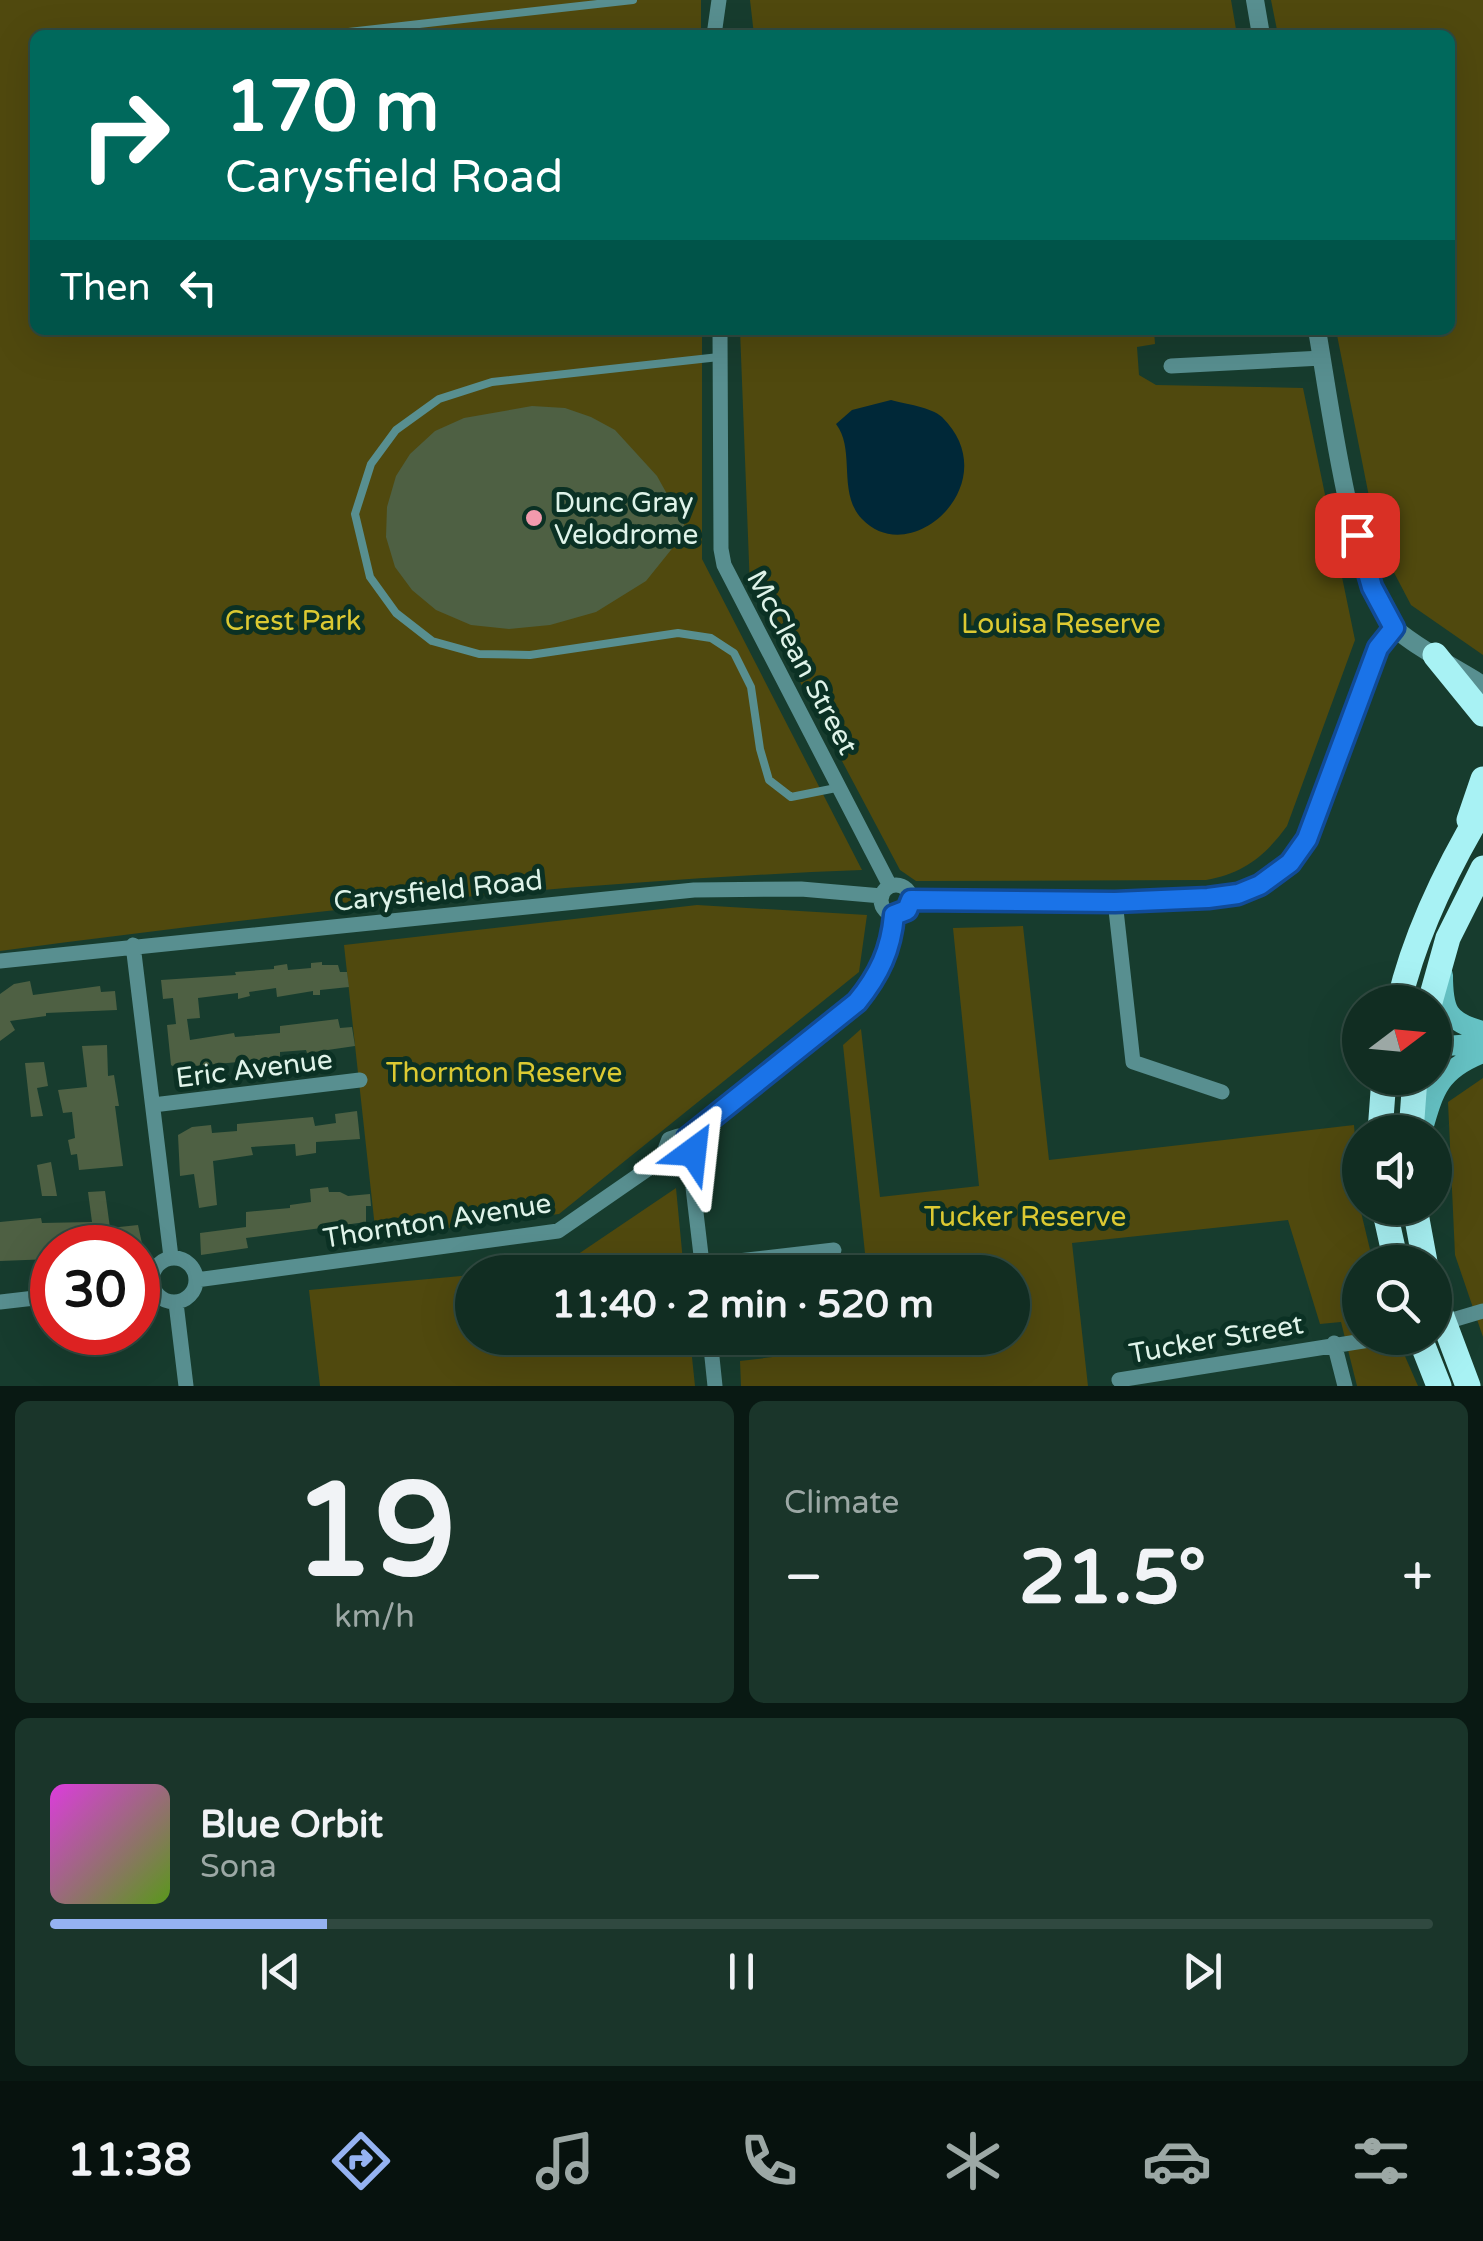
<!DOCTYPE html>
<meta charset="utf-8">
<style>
:root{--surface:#112d22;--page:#1a352a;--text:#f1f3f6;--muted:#9ca8a5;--line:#304940;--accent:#95b2f1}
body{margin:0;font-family:"Varela Round",sans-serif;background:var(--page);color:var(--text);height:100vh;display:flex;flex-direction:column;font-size:38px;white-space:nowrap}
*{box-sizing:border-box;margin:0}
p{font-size:32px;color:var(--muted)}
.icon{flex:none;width:55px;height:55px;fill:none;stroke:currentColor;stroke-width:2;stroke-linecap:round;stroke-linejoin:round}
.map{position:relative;height:1386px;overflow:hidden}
.drawer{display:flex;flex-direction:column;gap:15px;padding:15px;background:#091913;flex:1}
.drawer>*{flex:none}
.top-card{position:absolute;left:30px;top:30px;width:1425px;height:305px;border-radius:15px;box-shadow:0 10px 40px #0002,0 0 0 2px var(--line);background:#00695c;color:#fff;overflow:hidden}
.needle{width:65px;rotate:74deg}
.buttons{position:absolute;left:1342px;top:985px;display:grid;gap:20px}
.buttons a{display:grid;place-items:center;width:110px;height:110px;border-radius:50%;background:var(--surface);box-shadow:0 10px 40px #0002,0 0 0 2px var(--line);font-size:50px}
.speed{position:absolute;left:30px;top:1225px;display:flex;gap:20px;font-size:50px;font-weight:700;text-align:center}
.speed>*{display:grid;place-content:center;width:130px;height:130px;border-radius:50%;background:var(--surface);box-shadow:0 10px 40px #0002,0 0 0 2px var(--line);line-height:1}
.speed .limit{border:15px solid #d22;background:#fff;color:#111}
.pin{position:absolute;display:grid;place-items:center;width:85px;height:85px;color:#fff;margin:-42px;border-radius:20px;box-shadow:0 5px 15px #0006}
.me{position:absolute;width:110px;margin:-55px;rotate:30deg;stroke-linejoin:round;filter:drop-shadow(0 0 8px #0008)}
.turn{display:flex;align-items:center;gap:35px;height:210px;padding:0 30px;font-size:45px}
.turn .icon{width:130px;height:130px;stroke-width:2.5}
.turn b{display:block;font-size:70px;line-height:85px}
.then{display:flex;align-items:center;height:95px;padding:0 30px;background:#0003;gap:20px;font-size:38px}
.big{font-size:75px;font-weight:700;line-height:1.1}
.drawer .widget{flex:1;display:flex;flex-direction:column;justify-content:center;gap:15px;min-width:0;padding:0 35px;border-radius:15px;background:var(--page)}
.drawer .dial{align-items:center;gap:0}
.dial b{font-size:130px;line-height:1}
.song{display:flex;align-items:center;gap:30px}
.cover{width:120px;height:120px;border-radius:15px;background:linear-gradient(135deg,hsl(300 70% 55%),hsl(90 70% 35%))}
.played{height:10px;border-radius:5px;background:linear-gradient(90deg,var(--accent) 20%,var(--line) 20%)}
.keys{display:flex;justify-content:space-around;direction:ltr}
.heat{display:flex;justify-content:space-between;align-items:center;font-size:55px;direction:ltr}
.drawer .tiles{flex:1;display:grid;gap:15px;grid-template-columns:1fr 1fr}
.widget:last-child{grid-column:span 2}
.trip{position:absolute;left:455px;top:1255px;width:575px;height:100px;border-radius:50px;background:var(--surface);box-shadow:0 10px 40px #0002,0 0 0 2px var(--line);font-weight:700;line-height:100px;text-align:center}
.tabs{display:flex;height:160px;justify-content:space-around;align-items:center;background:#07120e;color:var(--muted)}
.tabs .icon{width:70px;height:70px}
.tabs .active{color:var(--accent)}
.tabs b{font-size:45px;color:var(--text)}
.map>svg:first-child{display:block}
.green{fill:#50490e}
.water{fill:#002838}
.building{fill:#4e6043}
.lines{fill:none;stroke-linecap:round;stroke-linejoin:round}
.service{stroke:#588f90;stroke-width:8}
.minor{stroke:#588f90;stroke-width:15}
.tertiary{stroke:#588f90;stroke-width:18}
.secondary{stroke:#66c3c5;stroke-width:20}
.trunk{stroke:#a8f2f4;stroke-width:25}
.route-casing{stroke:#114b97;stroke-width:25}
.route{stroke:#1a73e8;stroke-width:18}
.poi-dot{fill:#f29aad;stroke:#0b3124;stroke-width:4}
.labels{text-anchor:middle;stroke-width:10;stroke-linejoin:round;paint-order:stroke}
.poi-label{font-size:28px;fill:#dff3e9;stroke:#0b3124;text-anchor:start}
.park-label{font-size:28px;fill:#dcc932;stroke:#0b3124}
.street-label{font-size:28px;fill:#dff3e9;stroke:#0b3124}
</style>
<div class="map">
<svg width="1483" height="1386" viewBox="0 0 1483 1386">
<rect width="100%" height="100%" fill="#173c2e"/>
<!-- green -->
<path class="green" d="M0,0H701V35H35V330H702V559L862,870C573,881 286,913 0,951Z
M750,0H1231L1237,35H754Z
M1271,0H1483V655L1411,605L1378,542L1336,330H1450V35H1278Z
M740,330H1154L1155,344L1137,347L1139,375L1156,385L1303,388L1355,640L1287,826C1265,856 1244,873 1206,880L916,881L900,870L750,588Z
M697,905L867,915L859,972L559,1214L376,1237L344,945Z
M1023,926L1049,1160L1354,1125L1360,1208L1373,1262H1360V1338H1397L1418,1386H1357L1341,1322L1320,1324L1288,1220L1072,1243L1088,1386H741L740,1361L874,1345V1338H1012V1272H867L843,1045L861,1029L880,1197L979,1186L953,928Z
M1483,1078V1337L1455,1255L1448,1102Z
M676,1188L684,1272H498L559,1267Z
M472,1275V1338H690L695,1386H320L309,1290Z"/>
<!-- water -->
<path class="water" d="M891,400C905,404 931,407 942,417C1008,482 911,571 862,519C837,493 856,450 836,424L852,410Z"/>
<!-- building -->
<path class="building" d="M532,406L565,408L591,417L615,430L657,476L687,530L646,581L596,612L550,625L509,629L471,625L436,610L412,590L395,567L386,537L387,507L396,476L410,454L435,431L464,418Z
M322,962V965H338L340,972H347L349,987L320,990V995H313V991L277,997L276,988L249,992L250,996L238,999V993L198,998L200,1018L187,1019L190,1040L234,1033L235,1037L280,1033V1026L338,1019L340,1028L352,1027L355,1046L307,1053L306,1050L280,1052V1058L176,1068L171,1065L167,1025L176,1024L173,998L163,999L161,980L236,975L235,972L274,969V966L287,964L288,970L311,968V963Z
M30,981L33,995L100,986L101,992L115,991L117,1010L46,1013V1016L10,1021L15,1030L0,1041V994L14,984Z
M107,1045L108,1076L114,1075L119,1106H115L123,1166L79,1170L77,1154L71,1155L68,1140L75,1138L72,1112L63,1113L58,1090L87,1087L82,1046Z
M44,1062L48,1086L37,1088L43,1116L31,1117L25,1063Z
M357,1111L360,1139L316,1142V1153L296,1156L295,1144L251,1147L253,1155L213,1161L217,1205L199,1208L194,1174L180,1176L178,1135L192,1127L211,1125L212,1133L237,1131V1124L313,1117L315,1126L336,1123L335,1114Z
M51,1162L57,1196H42L37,1165Z
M328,1187L329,1192H340L348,1196L370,1194L371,1206H366V1222L246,1238L248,1248L201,1255L200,1233L246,1227V1212L290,1208V1205L311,1202L310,1189Z
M105,1191L110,1228L138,1225L143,1248H52V1259L0,1261V1222L41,1218L42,1223L92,1222L88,1192Z"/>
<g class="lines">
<!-- service -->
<path class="service" d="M322,35L633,0
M719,357L492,382L439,399L396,430L371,464L355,514L370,577L396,613L432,641L479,654L530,655L678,633L711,638L734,653L751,687L760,749L769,780L791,797L841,787"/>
<!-- minor -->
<path class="minor" d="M714,35L719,0
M720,330L721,549L724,565L890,886
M1171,366L1322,358
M881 900a15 15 0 1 1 30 0a15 15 0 1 1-30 0Z
M911,900C993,901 1076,903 1158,900C1188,899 1222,901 1250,889C1276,878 1291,862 1307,839L1378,648L1394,628
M1115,901L1133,1062L1222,1092
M133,945L171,1257
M0,961L694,890L801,889L882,896
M153,1105L360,1080
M687,1138L693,1146L689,1161L680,1165L669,1162L664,1152L669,1139L678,1136L687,1138L857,1002C879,975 891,950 893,915
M685,1164L692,1179L703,1272
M152 1280a22 22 0 1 1 44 0a22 22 0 1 1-44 0Z
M703,1265L834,1250
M196,1280L558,1231L665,1157
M0,1302L52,1296
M176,1303L186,1386
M1439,1324L1483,1311
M710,1338L715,1386
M1334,1343L1345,1386
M1119,1380L1382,1338"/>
<!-- tertiary -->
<path class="tertiary" d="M1255,0L1261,35
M1317,330C1329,397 1352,580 1393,626C1408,643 1461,671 1483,685"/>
<!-- secondary -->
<path class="secondary" d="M1443,975C1443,1010 1447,1022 1483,1031
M1435,1047L1483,1043
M1422,1132C1434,1090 1439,1070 1483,1053"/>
<!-- trunk -->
<path class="trunk" d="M1435,655L1483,714
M1469,820L1483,779
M1399,1002C1415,934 1447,868 1483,808
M1430,1002L1448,938L1483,868
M1380,1132L1384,1078
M1411,1132L1415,1078
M1384,1208L1396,1262
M1415,1208L1425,1262
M1435,1298L1468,1386
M1420,1338L1439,1386"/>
</g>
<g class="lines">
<!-- route casing -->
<g class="route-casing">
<path id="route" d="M693,1152L687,1138L857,1002C879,975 891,950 894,915L907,910L911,900L1115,902L1208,898L1238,894L1260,885L1290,863L1307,839L1378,648L1394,628L1372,587L1357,535"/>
</g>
<!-- route -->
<use href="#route" class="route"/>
</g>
<!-- markers -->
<circle class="poi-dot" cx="534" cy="518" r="10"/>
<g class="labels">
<!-- poi labels -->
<g class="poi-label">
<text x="554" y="512">Dunc Gray<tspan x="554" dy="32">Velodrome</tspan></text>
</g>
<!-- park labels -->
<g class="park-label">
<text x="293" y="630">Crest Park</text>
<text x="1061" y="633">Louisa Reserve</text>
<text x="504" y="1082">Thornton Reserve</text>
<text x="1025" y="1226">Tucker Reserve</text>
</g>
<!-- street labels -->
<g class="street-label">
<text transform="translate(803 662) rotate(62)" y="10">McClean Street</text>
<text transform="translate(438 890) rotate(-6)" y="10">Carysfield Road</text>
<text transform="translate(254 1068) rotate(-7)" y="10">Eric Avenue</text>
<text transform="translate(437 1220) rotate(-9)" y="10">Thornton Avenue</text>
<text transform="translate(1216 1338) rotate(-10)" y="10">Tucker Street</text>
</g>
</g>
</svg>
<div class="buttons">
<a><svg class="needle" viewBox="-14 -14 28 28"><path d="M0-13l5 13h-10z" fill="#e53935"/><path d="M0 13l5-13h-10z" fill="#9ca8a5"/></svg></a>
<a><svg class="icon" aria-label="sound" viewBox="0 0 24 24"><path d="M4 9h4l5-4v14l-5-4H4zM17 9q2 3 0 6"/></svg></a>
<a><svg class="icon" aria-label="search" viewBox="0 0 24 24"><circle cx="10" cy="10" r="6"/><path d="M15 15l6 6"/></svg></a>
</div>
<div class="speed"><div class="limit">30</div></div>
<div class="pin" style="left:1357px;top:535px;background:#d93025"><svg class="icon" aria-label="arrive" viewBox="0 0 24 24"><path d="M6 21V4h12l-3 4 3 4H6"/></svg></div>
<svg class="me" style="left:693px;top:1152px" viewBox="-20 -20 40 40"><path d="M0-17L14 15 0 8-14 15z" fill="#1a73e8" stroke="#fff" stroke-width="4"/></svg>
<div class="trip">11:40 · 2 min · 520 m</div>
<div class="top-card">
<div class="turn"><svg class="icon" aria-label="right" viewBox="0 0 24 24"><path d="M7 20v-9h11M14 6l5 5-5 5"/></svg><div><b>170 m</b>Carysfield Road</div></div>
<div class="then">Then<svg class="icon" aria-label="left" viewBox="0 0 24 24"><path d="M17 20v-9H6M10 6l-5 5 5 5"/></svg></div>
</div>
</div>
<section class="drawer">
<div class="tiles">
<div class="widget dial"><b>19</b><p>km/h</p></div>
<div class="widget"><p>Climate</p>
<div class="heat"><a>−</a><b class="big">21.5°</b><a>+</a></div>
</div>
<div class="widget">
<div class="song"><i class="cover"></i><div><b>Blue Orbit</b><p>Sona</p></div></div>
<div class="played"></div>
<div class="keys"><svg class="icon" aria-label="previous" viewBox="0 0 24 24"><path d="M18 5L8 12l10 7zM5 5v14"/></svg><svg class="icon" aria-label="pause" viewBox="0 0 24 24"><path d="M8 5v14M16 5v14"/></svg><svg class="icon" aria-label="next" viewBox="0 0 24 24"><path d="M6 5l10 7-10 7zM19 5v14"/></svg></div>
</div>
</div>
</section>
<nav class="tabs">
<b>11:38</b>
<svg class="icon active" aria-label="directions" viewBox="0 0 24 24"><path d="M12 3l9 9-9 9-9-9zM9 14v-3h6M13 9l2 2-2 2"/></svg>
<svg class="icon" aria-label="music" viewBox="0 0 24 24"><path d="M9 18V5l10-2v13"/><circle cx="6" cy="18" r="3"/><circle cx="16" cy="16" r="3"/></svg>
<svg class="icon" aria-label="phone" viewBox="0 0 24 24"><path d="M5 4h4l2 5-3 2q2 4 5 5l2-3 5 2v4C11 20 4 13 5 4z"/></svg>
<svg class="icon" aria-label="climate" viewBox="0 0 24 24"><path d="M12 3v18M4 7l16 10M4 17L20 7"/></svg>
<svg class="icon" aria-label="car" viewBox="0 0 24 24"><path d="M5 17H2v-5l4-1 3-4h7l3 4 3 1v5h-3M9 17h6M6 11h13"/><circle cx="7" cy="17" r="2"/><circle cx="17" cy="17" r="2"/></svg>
<svg class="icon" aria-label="filters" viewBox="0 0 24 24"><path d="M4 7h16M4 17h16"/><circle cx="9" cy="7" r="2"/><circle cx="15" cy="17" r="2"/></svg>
</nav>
